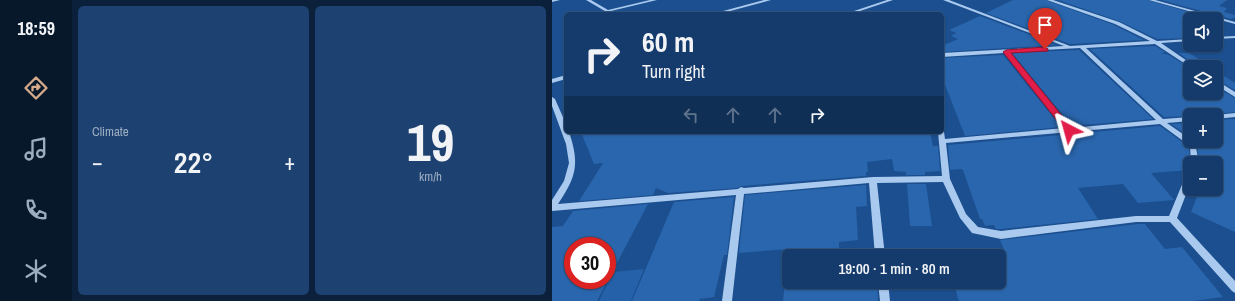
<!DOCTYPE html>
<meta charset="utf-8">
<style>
:root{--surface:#143b6b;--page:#1d4271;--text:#f1f3f6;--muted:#9dadc1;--line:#33557e;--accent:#d6ab8b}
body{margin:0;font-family:"Archivo Narrow",sans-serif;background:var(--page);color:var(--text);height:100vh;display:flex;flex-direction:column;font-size:15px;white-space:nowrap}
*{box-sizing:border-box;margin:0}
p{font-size:13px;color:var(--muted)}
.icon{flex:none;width:22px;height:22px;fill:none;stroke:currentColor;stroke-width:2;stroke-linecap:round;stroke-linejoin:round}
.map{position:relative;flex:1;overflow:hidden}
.panel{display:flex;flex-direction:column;gap:6px;padding:6px;background:#0b203b;width:480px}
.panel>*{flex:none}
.banner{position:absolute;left:12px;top:12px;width:380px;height:122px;border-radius:6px;box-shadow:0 1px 3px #0004,0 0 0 1px var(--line);background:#143b6b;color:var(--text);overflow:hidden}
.controls{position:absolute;left:631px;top:12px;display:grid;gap:8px}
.controls a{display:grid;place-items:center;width:40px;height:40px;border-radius:6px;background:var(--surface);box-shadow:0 1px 3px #0004,0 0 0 1px var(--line);font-size:20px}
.speed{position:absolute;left:12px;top:237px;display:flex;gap:8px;font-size:20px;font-weight:700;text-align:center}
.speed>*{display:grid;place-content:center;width:52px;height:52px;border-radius:50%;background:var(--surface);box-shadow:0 1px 3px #0004,0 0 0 1px var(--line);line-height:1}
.speed .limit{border:6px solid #d22;background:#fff;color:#111}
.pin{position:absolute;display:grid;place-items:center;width:34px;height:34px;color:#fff;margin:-41px -17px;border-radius:50% 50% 50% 0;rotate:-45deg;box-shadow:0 0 4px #0007}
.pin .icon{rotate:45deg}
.me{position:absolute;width:44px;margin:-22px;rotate:321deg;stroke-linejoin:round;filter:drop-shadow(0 0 3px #0008)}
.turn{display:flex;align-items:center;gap:14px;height:84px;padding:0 12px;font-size:18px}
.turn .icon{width:52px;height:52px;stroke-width:2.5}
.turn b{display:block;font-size:28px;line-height:34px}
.lanes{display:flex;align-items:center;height:38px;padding:0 12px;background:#0003;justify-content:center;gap:20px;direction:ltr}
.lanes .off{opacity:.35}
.big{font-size:30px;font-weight:600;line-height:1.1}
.panel .tile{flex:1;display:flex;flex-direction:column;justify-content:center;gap:6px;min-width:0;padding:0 14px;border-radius:6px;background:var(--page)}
.panel .dial{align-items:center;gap:0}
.dial b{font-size:52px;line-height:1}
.heat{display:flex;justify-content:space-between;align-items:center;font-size:22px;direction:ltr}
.panel .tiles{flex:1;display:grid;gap:6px;grid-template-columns:repeat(2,1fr)}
.trip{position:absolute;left:230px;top:249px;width:224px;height:40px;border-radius:6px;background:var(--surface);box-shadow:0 1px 3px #0004,0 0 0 1px var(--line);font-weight:600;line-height:40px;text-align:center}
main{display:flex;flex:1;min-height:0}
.tabs{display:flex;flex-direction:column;width:72px;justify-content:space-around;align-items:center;background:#08182b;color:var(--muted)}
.tabs .icon{width:28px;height:28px}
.tabs .current{color:var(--accent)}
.tabs b{font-size:18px;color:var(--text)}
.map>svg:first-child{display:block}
.green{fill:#2461a8}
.building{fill:#2a66ad;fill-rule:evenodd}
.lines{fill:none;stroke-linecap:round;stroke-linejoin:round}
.minor{fill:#a9c9ee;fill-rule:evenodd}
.route{fill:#e11d48;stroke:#92132f}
</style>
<main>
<nav class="tabs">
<b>18:59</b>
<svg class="icon current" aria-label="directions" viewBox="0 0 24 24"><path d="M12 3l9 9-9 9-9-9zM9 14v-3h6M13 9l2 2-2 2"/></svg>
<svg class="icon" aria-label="music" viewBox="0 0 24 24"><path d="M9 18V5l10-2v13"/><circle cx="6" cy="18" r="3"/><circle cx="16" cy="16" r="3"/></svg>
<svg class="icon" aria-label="phone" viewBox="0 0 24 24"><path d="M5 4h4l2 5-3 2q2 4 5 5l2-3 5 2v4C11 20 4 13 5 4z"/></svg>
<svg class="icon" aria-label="climate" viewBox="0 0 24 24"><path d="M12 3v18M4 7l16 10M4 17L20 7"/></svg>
</nav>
<section class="panel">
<div class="tiles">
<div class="tile"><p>Climate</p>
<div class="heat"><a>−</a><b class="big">22°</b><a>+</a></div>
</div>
<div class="tile dial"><b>19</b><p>km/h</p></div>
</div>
</section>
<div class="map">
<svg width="683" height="301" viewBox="0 0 683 301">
<rect width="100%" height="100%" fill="#1b4f8f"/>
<!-- green -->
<path class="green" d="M92,269L79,301H47L61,272Z"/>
<!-- building -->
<path class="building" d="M461,0H494L562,25L592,40L518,44L434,13Z
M506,0H596L660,19H638V38L605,39L567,21Z
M609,0H675L667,6L675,8L672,12L683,15V17L679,19Z
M428,16L505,45L390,52V46L406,39L399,36L404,33L397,30Z
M603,46L613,52L609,54H615L638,68V93H664V87L683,98V112L664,114L662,115L612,117L538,49Z
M527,50L601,119L520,126L460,53Z
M627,53H637L659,67H645Z
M451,55L509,127L413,136L390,77V58Z
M664,71L683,83V90L664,79Z
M683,119V232L639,212L648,189H664V163H648L644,143L642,141H664V120Z
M638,123V137L619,124Z
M608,126L637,147L638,170L599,173L622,200L586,203L571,184L526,188L546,219L449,229H444L442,225L433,226L430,219H428L411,170L409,169L398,170L396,145Z
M29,132H378L381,146H386L388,171L373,172V175H354V172L342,171L340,159L315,162L316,172H314V176L189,186L185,188L116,193L104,188L101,195L27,201L51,163L42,164Z
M355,184H374L380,226H358Z
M314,185L315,206L304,207L306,240L287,242V256H237V282H325L326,301H231L236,249L187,253L193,195Z
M182,197L175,255H172L162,297L148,299L147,301H80L122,202Z
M96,204L45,301H0V227L11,226L21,211ZM21,246H55V280H21Z
M586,224H593L613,249L630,247L671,297L641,301H407L406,299L402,282H447V258L455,257L448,240Z"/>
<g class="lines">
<!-- minor -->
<path class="minor" d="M0,0H8L0,2Z
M34,0H39L56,10L98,0H105L59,11L61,13L60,14H58Z
M212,0H219L167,14H160Z
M335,0H341L299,14H293Z
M391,0H397L518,46L598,41L563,24L495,0H501L567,22L605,41L638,39V41L609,43L644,67H638L603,44L534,48L611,119L638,117V121L615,123L638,139V141L643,143L647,163H639L638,146L608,124L394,143L398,179L414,214L426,227L449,231L584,216H617L634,175L635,173L638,172V184L625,218L683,281V293L680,291L618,222H584L449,239L420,233L408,218L391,182L325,183L333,256H323L317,183L192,194L180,301H170L184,195L0,211V200L12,181L17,163L14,144L0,106V97L3,99L14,124V132H17L18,135C28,166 23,178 6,204L186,189L189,187L192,188L321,177L390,176L386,132H390V130L392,132L393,139L512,128L452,53L390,57V53L512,46ZM528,48L604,120L519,128L457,52Z
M597,0H603L683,22V24Z
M683,36V38L664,39V37Z
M14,75V79L0,83V79Z
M664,80L683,92V97L664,85Z
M683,113V117L664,119V115Z
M326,282H336L338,301H328Z"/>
</g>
<!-- route -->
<path class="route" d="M493,47L496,49V51L459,53L520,128L521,130L520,132H514L451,52L454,50Z"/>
</svg>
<div class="controls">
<a><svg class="icon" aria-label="sound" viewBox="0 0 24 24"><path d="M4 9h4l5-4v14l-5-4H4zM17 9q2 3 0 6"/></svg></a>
<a><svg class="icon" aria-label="layers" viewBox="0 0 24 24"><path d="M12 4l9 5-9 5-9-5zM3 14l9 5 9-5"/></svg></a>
<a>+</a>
<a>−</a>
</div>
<div class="speed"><div class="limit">30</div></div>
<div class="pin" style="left:493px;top:49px;background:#d93025"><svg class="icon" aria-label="arrive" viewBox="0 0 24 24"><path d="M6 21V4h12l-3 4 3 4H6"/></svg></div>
<svg class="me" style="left:517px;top:130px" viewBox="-20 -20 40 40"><path d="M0-17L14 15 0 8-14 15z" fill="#e11d48" stroke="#fff" stroke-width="4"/></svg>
<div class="trip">19:00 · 1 min · 80 m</div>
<div class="banner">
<div class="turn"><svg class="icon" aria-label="right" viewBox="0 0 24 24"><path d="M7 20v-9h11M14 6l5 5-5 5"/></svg><div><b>60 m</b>Turn right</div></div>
<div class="lanes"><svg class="icon off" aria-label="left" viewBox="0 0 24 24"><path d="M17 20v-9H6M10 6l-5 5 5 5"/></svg><svg class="icon off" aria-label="ahead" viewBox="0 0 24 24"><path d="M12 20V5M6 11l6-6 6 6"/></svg><svg class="icon off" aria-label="ahead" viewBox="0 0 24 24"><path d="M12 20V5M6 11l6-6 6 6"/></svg><svg class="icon" aria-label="right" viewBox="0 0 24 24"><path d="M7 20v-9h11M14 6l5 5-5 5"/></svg></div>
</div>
</div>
</main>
